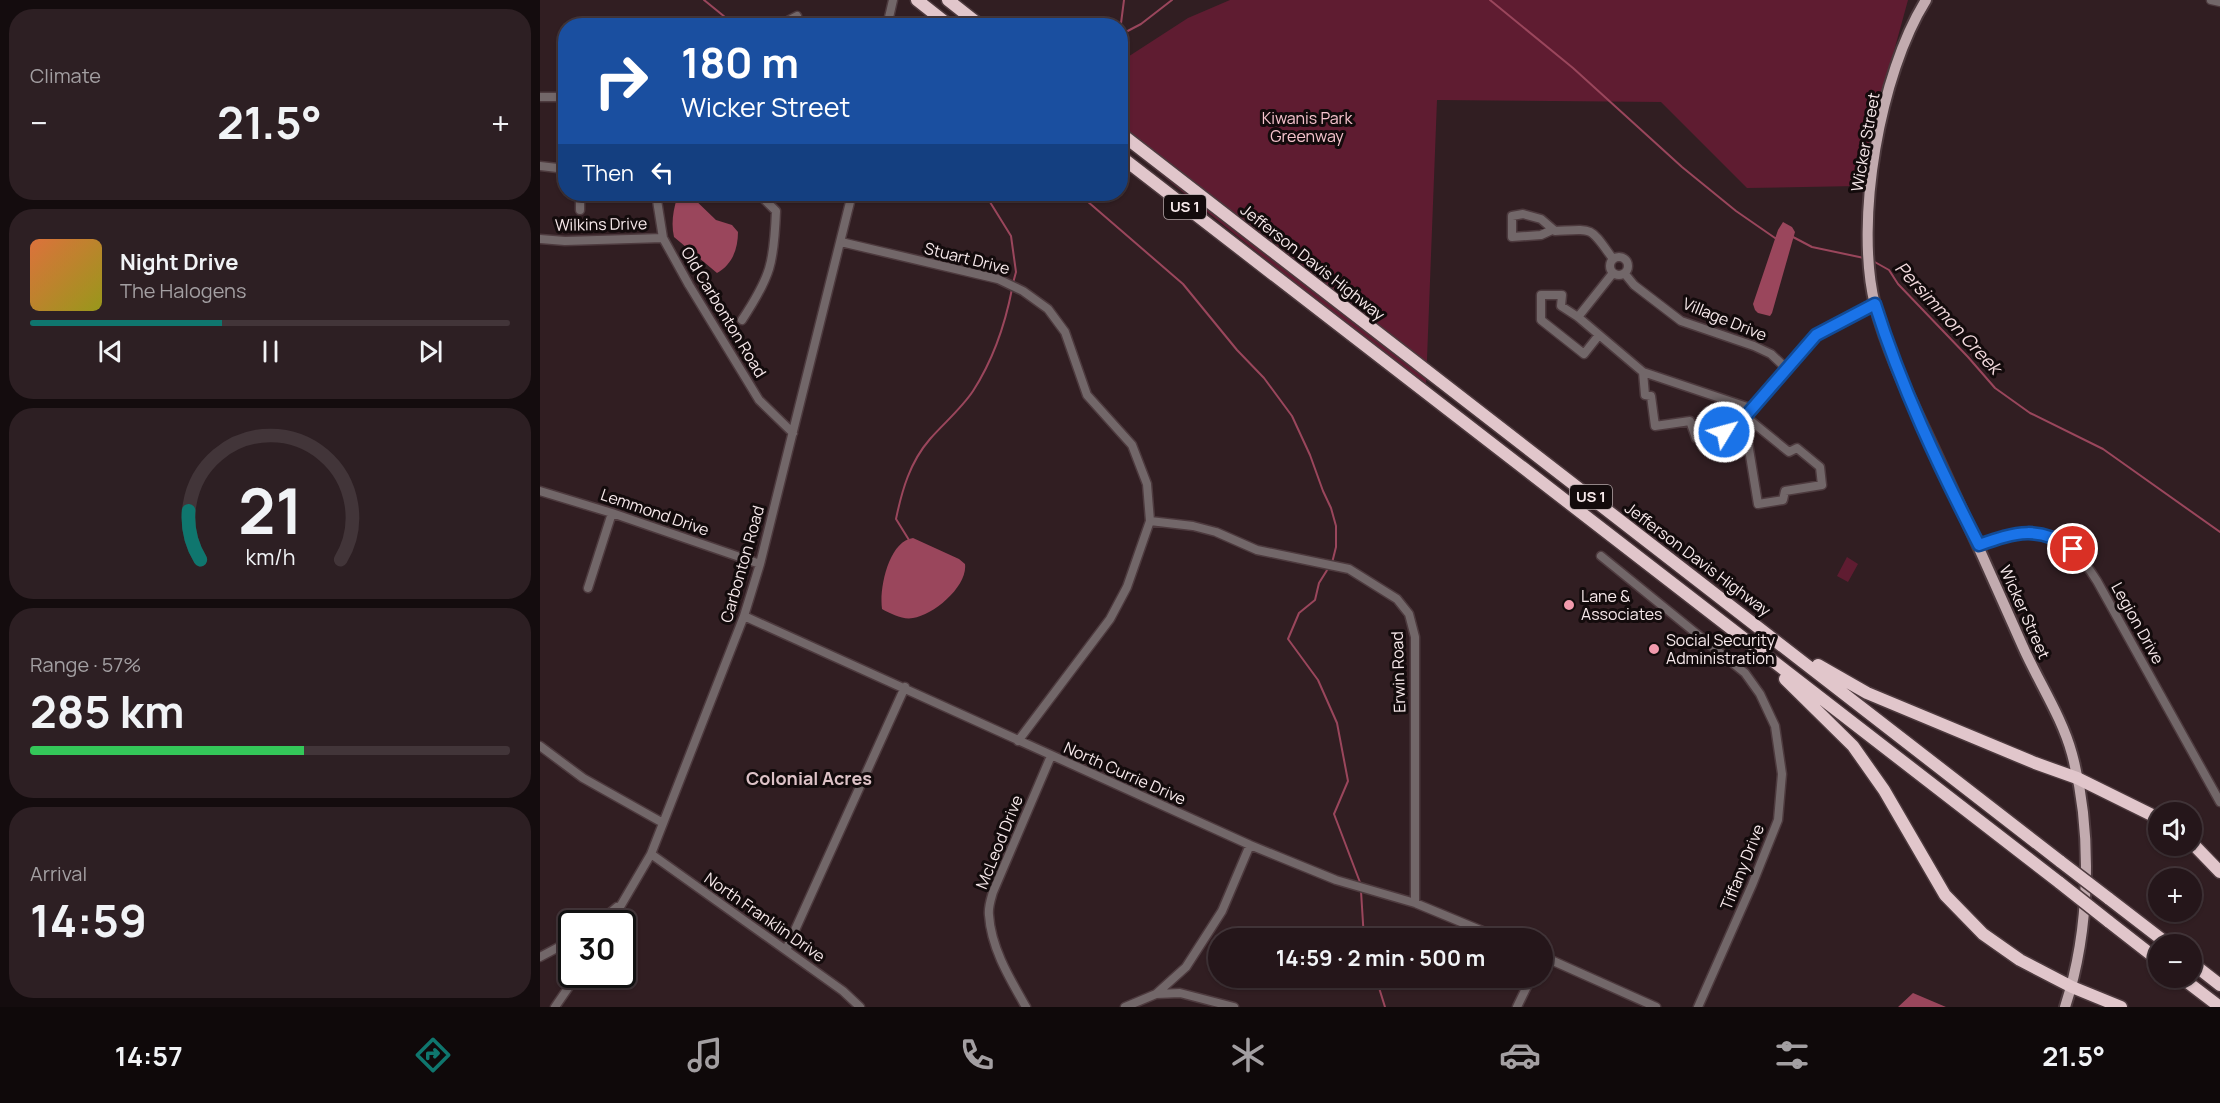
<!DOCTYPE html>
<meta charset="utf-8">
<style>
:root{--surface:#25161a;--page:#2d1f23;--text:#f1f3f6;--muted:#a39fa2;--line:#423539;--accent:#0f766e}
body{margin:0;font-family:Manrope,sans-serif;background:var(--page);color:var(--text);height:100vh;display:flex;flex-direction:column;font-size:22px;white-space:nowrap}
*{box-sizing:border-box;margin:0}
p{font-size:20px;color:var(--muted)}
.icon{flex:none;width:33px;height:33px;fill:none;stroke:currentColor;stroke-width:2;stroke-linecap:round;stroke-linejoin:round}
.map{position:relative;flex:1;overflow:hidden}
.details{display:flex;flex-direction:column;gap:9px;padding:9px;background:#140c0e;width:540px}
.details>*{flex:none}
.hud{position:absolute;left:18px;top:18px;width:570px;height:183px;border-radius:24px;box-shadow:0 2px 4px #0004,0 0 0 2px var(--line);background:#1a4fa0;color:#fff;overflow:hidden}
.controls{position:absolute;left:1608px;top:802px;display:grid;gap:12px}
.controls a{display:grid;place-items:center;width:54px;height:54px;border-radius:50%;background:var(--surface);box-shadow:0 2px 4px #0004,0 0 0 2px var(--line);font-size:30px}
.speed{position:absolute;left:18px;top:910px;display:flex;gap:12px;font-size:30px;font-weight:700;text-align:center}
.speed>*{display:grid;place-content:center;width:78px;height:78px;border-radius:50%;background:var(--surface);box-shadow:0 2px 4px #0004,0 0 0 2px var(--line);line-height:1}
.speed .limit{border:3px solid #111;border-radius:9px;background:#fff;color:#111}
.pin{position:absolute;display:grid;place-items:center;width:51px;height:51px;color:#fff;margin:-26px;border:3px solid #fff;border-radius:50%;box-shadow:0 2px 6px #0007}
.me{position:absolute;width:66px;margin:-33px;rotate:53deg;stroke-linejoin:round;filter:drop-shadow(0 0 4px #0008)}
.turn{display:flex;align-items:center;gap:21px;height:126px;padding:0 24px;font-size:27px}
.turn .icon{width:78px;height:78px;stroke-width:2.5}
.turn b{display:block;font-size:42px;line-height:51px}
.then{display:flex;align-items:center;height:57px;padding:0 24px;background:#0003;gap:12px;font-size:22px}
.big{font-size:45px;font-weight:700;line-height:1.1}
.details .tile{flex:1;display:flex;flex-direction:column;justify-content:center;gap:9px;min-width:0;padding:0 21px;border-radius:24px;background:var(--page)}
.details .dial{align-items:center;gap:0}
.dial svg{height:156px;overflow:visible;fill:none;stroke:var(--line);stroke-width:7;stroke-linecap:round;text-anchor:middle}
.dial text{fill:var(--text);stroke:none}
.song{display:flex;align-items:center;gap:18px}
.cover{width:72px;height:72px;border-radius:9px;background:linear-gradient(135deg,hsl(20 70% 55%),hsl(60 70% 35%))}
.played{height:6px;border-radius:3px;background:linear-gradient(90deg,var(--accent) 40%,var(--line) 40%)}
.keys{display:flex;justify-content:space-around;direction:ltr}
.heat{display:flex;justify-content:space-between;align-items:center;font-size:33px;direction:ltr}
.charge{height:9px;border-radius:4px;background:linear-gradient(90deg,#34c759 57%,var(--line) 0)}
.trip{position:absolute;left:668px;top:928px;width:345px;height:60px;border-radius:30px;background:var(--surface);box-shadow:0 2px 4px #0004,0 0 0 2px var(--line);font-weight:700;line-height:60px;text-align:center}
.tab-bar{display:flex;height:96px;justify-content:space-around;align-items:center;background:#0f090a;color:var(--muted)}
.tab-bar .icon{width:42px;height:42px}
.tab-bar .current{color:var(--accent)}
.tab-bar b{font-size:27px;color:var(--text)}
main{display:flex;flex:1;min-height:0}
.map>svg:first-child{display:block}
.green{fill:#5f1c31}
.water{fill:#9a465c}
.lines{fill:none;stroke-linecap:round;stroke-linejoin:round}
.stream{stroke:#9a465c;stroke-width:2}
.minor-casing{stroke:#4d3a3e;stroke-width:11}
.major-casing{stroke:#4d3a3e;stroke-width:14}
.highway-casing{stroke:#4d3a3e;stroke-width:15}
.minor{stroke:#726769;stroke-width:8}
.major{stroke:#c2abaf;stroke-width:10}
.highway{stroke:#e1c6cb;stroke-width:12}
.highway-bridge-casing{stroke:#4d3a3e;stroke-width:15;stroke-linecap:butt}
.highway-bridge{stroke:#e1c6cb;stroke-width:12}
.route-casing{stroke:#114b97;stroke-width:15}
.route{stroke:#1a73e8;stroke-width:10}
.poi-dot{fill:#f29aad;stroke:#130b0c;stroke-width:2}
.labels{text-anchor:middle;stroke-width:6;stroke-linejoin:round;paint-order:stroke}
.shield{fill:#130b0c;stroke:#b3a6a8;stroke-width:1.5}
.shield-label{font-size:15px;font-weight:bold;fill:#f7e9eb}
.park-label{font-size:16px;fill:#f6c4ce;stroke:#130b0c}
.street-label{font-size:16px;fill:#f7e9eb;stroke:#130b0c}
.poi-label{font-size:16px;fill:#f7e9eb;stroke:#130b0c;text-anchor:start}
.water-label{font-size:18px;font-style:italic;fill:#f4dbdf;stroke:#130b0c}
.neighbourhood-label{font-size:18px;font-weight:bold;fill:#ddc2c7;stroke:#130b0c}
</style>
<main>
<section class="details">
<div class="tile"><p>Climate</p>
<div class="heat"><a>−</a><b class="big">21.5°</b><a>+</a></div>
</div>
<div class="tile">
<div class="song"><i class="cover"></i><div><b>Night Drive</b><p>The Halogens</p></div></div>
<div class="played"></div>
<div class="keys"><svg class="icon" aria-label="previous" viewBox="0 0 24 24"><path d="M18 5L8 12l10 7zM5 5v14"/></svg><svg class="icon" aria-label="pause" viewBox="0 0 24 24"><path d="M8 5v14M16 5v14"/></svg><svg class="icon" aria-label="next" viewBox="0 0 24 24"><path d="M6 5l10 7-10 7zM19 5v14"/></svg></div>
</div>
<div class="tile dial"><svg viewBox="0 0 100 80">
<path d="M14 69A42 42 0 1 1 86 69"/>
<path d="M14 69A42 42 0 0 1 8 44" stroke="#0f766e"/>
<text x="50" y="56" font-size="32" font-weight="700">21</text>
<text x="50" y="72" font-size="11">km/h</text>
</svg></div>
<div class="tile"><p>Range · 57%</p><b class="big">285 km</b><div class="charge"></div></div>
<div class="tile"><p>Arrival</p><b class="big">14:59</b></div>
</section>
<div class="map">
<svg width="1680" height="1007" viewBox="0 0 1680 1007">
<rect width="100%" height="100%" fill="#311e22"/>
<!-- green -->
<path class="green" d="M690,0H1368L1317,186L1207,188L1121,102L897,100L886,385L834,347L581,142L580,62L648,18Z
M1307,557L1318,564L1308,582L1297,576Z"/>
<!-- water -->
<path class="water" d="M144,194L150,195L176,220L192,225L198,232C198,249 192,265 177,273L134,237C131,224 133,211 137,198Z
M1243,222L1252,227L1255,232L1232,313L1230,316L1218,313L1215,310L1213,304L1238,230Z
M373,538L419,559L425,564C428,586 394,615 373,618C363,620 351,614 342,609C339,588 349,541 373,538Z
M1373,993L1406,1007H1358Z"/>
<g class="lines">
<!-- stream -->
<path class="stream" d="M164,0L196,26
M950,0L1033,68L1142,167L1196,211L1235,238H1238
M580,31L584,0
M580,35L601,24L632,0
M445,194L471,236L476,272L473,283
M535,194L547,201L643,284L697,350L724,378L752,416L770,455L783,491L791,508L796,526V547L792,563
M1253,237L1272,247L1324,258
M1333,261L1349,270L1358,284L1428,357L1455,388L1490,413L1563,449L1680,532
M369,540L356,519C362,490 370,462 390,439C404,423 421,409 433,391C453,360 465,325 472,289
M789,567L779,583L775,600L759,613L748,639L778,680L797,723L808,781L794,814L821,885
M821,891L824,939
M836,978L845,1007"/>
<!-- minor casing -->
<g class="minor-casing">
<path id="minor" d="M1671,0L1680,2
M238,26L257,16
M347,26L353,0
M0,97H26
M0,166L26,169
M40,194V210
M116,194L123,238L149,285L219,400L253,433
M1012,230L1001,235L972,237V216L983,214L1001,219L1015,231C1055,229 1049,226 1073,259
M0,239L25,241L123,238
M301,242L458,279L483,291L508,309L525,332L547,395L592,445L607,484L610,521L587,587L570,619L478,741
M1070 266a9 9 0 1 1 18 0a9 9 0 1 1-18 0Z
M1085,274L1094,285L1141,321L1214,346L1231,354L1247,369
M1038,317L1073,273
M202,320C231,276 234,263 236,211L219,194
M1059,335L1044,354L1001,320V295H1022L1021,306L1038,317L1103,372L1213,409
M1103,372L1105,395L1111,396L1115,426L1150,421L1156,438L1184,432L1197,426L1276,335L1335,304
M1197,426L1205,434L1208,443L1218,504L1243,500L1245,491L1282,485L1280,467L1257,448L1249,452L1206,417
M0,491L72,513L220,564
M610,521L653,526L676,532L717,550L809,569L857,599L869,614L875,637V903
M1439,545C1497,524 1523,527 1557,581L1680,802
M1061,556L1205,673L1220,694L1235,726L1242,774L1238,820L1212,885L1158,1007
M48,588L72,513
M204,616L710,845L796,880L875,903L962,939
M0,746L43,778L123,823
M111,854L303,991L320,1007
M57,924L77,907
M70,924L111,854L204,616L220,564L312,194
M246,950L365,687
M1002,956L1116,1007
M0,957L32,940
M616,994L640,993L694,1007
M15,1007L37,975
M486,1007C470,979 451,948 449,915C448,907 451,899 453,892L511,756
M585,1007L616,994L646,967L682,911L710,845
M977,1007L991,978"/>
</g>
<!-- major casing -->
<g class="major-casing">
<path id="major" d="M1386,0C1340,73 1314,221 1335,305C1349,358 1375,408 1398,458C1427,521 1455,584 1483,647C1499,683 1522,717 1532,754C1553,832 1550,931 1525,1007"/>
</g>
<!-- highway casing -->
<g class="highway-casing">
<path id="highway" d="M377,0L410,26
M408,0L441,26
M580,133L1521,862
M580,156L1520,883
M1278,665L1327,693L1495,763L1537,778L1618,818
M1245,679L1313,746L1344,790L1405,895L1443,934L1480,960L1532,987L1581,1007
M1652,843L1680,872
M1568,898L1629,945
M1568,921L1618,960
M1652,963L1680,985
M1642,978L1680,1007"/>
</g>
<!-- minor -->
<use href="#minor" class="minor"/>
<!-- major -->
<use href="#major" class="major"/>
<!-- highway -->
<use href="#highway" class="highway"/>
<!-- highway-bridge casing -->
<g class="highway-bridge-casing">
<path id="highway-bridge" d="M1521,862L1568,898
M1520,883L1568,921"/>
</g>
<!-- highway-bridge -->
<use href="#highway-bridge" class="highway-bridge"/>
</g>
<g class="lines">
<!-- route casing -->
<g class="route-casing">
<path id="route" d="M1184,432L1197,426L1276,335L1335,304C1361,387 1399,467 1439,545C1476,532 1499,525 1533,549"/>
</g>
<!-- route -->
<use href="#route" class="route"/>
</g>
<!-- markers -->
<g class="poi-dot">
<circle cx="1029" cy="605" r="6"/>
<circle cx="1114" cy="649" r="6"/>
</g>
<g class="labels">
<!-- shield labels -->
<g class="shield">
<rect x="624" y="195" width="42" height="24" rx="4.5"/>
<rect x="1030" y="485" width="42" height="24" rx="4.5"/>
</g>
<g class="shield-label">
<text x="645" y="212">US 1</text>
<text x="1051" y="502">US 1</text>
</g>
<!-- park labels -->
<g class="park-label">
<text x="767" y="124">Kiwanis Park<tspan x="767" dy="18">Greenway</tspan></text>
</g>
<!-- street labels -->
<g class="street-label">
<text transform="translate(1325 142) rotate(-80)" y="6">Wicker Street</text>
<text transform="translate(61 224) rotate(-1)" y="6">Wilkins Drive</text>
<text transform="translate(427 258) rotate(14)" y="6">Stuart Drive</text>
<text transform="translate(773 262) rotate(38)" y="6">Jefferson Davis Highway</text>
<text transform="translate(184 312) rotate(59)" y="6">Old Carbonton Road</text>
<text transform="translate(1185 319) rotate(22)" y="6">Village Drive</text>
<text transform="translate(115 512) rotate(19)" y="6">Lemmond Drive</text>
<text transform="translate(1158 559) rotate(37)" y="6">Jefferson Davis Highway</text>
<text transform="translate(202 564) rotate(-74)" y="6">Carbonton Road</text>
<text transform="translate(1485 612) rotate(66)" y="6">Wicker Street</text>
<text transform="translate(1598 623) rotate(61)" y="6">Legion Drive</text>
<text transform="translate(858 672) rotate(-92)" y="6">Erwin Road</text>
<text transform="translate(585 773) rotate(24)" y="6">North Currie Drive</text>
<text transform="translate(459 842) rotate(-68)" y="6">McLeod Drive</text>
<text transform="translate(1202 867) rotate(-68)" y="6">Tiffany Drive</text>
<text transform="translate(225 917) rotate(35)" y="6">North Franklin Drive</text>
</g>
<!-- poi labels -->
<g class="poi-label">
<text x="1041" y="602">Lane &amp;<tspan x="1041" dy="18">Associates</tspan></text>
<text x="1126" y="646">Social Security<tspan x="1126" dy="18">Administration</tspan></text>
</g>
<!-- water labels -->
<g class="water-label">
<text transform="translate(1408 318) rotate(47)" y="6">Persimmon Creek</text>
</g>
<!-- neighbourhood labels -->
<g class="neighbourhood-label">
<text x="269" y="785">Colonial Acres</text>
</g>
</g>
</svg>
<div class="controls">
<a><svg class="icon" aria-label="sound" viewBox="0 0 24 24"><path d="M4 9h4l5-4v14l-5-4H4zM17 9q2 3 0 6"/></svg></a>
<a>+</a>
<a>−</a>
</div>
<div class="speed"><div class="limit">30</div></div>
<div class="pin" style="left:1533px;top:549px;background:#d93025"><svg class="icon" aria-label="arrive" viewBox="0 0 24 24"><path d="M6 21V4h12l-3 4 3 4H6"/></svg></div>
<svg class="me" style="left:1184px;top:432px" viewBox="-20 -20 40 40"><circle r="17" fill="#1a73e8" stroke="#fff" stroke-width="3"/><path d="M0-11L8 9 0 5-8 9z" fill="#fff"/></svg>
<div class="trip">14:59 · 2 min · 500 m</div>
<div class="hud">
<div class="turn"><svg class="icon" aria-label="right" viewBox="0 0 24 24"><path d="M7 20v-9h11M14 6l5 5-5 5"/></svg><div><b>180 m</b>Wicker Street</div></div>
<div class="then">Then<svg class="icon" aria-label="left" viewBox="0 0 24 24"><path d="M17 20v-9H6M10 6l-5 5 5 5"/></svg></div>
</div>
</div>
</main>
<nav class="tab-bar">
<b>14:57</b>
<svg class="icon current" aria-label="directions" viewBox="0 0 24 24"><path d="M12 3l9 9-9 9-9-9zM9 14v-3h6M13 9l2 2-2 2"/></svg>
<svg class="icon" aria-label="music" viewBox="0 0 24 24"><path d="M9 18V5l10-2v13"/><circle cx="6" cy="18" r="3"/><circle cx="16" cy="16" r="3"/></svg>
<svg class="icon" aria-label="phone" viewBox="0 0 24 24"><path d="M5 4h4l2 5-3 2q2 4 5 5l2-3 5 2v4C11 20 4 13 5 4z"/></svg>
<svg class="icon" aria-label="climate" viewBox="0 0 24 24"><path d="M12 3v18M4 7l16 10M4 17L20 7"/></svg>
<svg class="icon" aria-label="car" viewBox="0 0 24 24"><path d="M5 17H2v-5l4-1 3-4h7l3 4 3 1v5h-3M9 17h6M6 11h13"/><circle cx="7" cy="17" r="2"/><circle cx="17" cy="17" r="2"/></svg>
<svg class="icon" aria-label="filters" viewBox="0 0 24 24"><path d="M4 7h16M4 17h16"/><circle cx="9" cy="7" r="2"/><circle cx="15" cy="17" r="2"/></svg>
<b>21.5°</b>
</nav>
